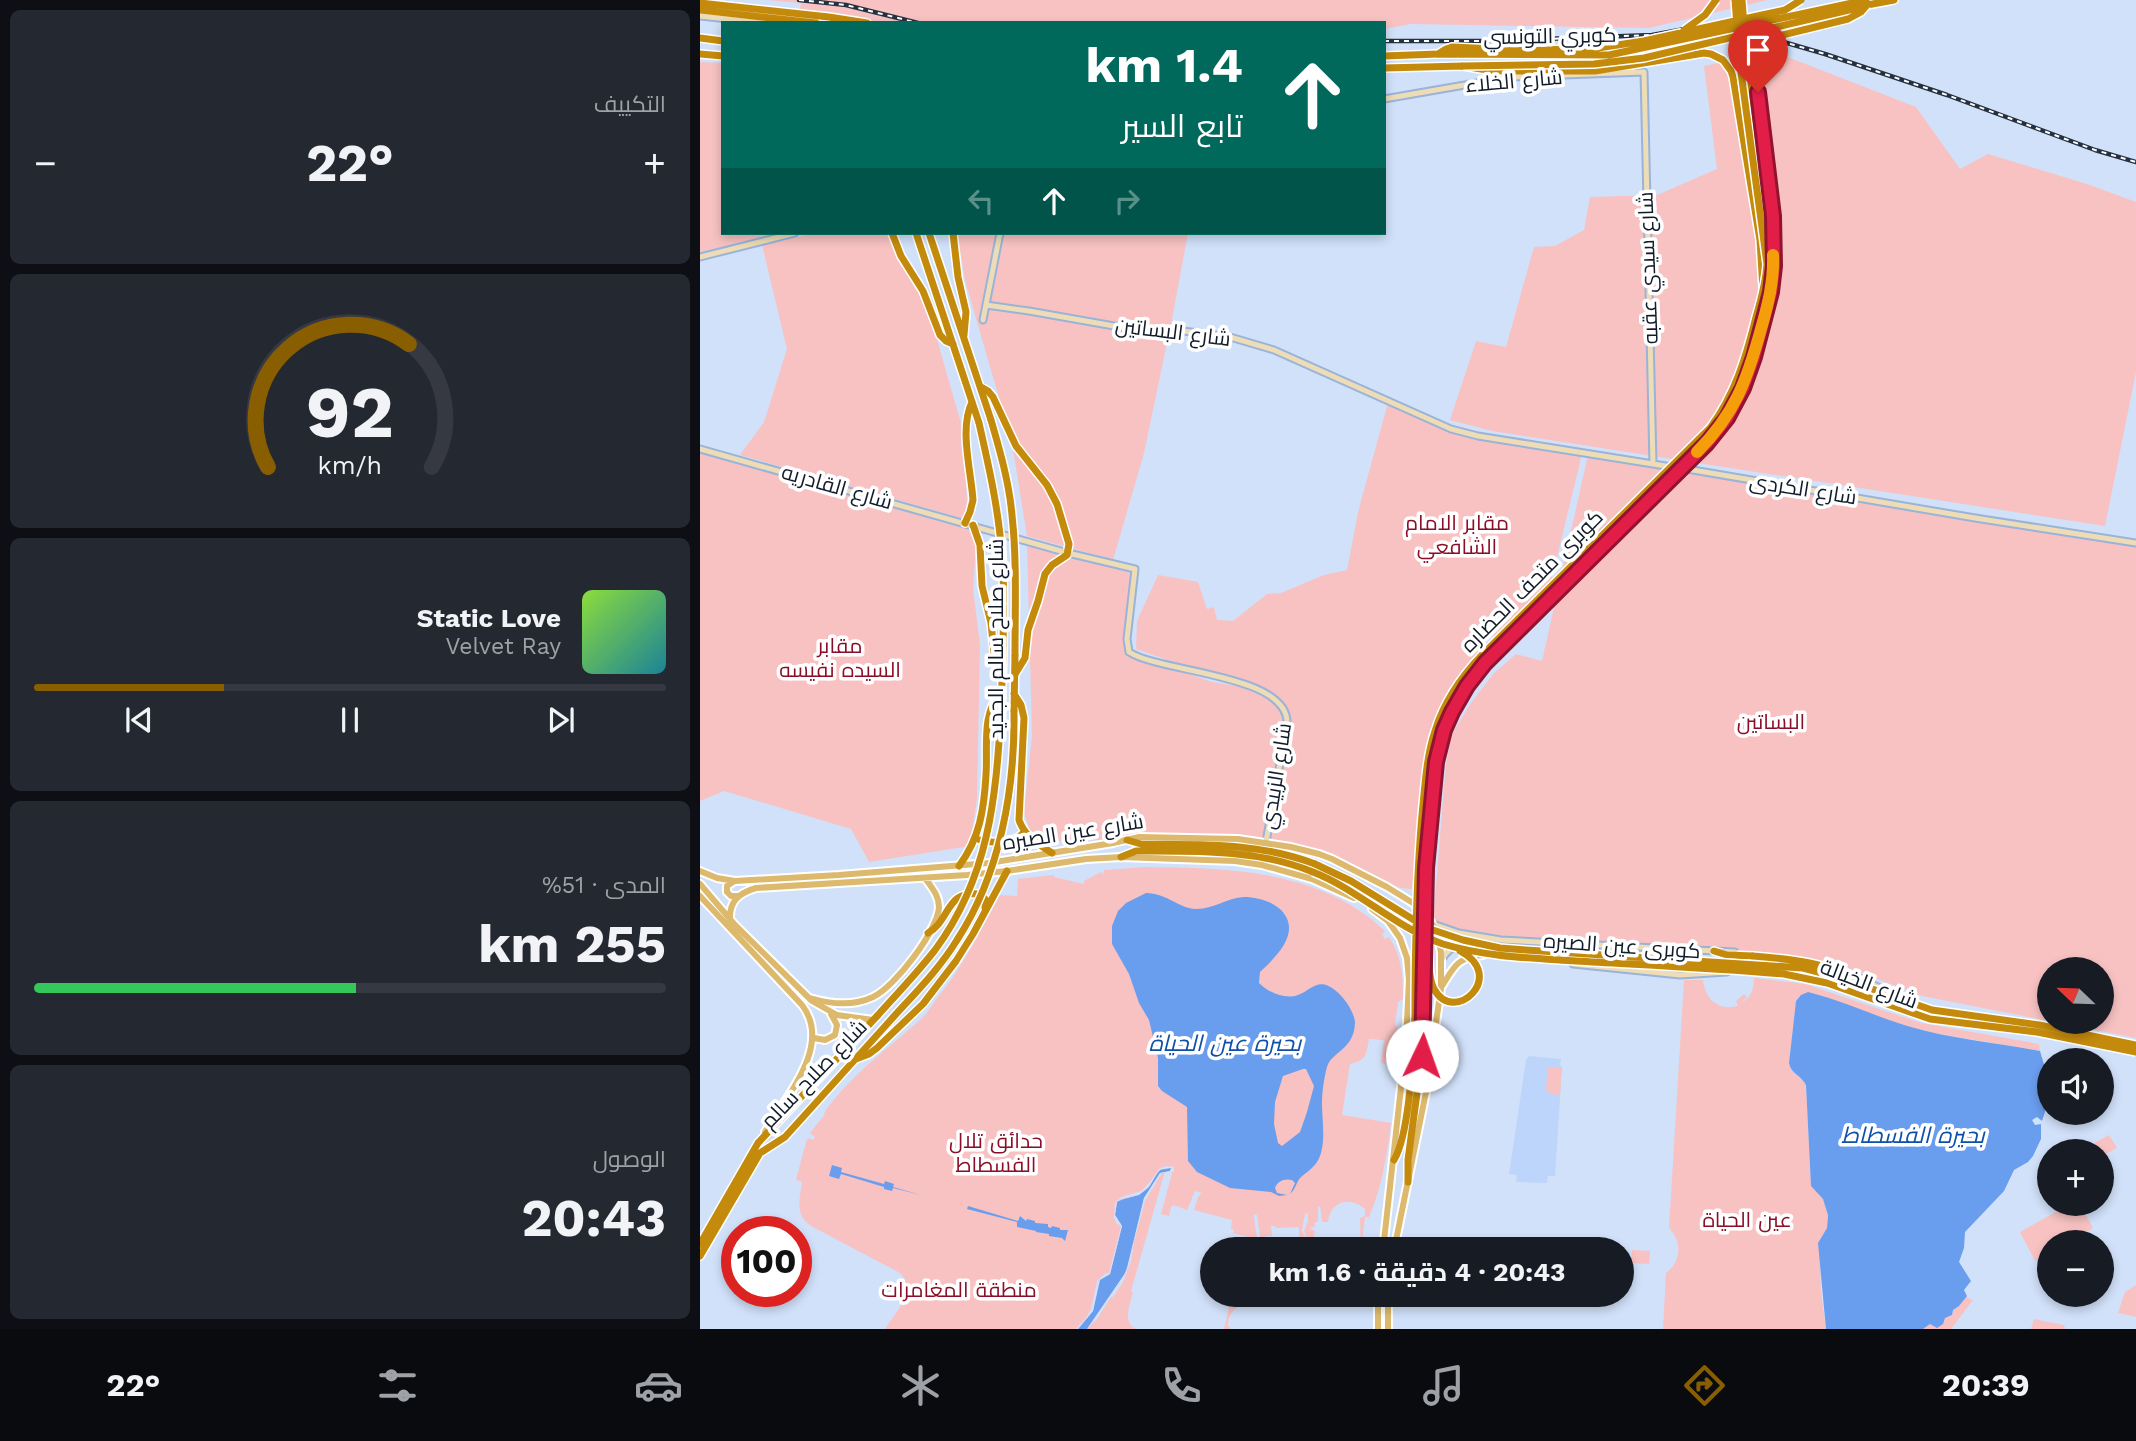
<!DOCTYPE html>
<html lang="ar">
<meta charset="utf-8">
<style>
:root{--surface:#171b24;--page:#242831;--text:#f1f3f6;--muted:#9ea1a6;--line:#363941;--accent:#895e00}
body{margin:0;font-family:"Work Sans",Cairo,sans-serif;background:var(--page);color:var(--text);direction:rtl;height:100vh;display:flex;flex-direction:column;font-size:26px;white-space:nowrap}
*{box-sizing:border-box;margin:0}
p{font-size:23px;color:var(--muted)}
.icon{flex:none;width:38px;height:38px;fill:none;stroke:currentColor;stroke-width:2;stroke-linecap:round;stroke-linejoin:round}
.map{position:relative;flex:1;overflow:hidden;direction:ltr}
.details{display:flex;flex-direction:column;gap:10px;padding:10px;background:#0d0f14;width:700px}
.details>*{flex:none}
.banner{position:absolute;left:21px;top:21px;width:665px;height:214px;border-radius:0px;box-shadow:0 4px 10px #0003;direction:rtl;background:#00695c;color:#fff;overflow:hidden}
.needle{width:46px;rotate:293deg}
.fabs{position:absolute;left:1337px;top:957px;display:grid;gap:14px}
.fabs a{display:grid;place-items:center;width:77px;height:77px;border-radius:50%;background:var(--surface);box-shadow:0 4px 10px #0003;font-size:35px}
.speed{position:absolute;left:21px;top:1216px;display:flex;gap:14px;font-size:35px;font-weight:700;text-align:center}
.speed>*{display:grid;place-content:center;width:91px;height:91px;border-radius:50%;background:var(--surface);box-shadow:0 4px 10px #0003;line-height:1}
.speed .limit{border:10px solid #d22;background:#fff;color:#111}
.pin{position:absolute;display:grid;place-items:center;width:60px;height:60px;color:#fff;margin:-72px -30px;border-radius:50% 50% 50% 0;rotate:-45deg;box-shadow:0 0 7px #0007}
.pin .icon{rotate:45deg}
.me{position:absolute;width:77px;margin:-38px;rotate:3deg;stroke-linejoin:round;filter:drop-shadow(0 0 5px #0008)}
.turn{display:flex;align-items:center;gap:24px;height:147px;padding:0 28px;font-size:32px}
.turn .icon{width:91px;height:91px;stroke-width:2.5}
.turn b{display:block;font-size:49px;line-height:60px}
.lanes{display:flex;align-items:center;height:66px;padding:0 28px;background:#0003;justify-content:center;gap:35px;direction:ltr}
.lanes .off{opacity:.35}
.big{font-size:52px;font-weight:700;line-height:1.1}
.details .tile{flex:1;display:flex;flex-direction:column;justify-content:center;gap:10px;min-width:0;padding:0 24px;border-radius:10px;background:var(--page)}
.details .dial{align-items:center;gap:0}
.dial svg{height:182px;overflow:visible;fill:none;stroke:var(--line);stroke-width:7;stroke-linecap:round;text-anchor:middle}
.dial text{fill:var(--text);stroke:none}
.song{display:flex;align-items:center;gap:21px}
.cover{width:84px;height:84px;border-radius:10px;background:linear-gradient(135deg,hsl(90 70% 55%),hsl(190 70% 35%))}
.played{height:7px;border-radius:4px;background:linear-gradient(90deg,var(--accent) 30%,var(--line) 30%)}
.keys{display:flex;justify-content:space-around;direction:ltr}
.heat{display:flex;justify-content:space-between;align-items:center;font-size:38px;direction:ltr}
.charge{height:10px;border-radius:5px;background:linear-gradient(90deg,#34c759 51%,var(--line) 0)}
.trip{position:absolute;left:500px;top:1237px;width:434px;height:70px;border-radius:35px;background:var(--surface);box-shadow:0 4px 10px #0003;font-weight:700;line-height:70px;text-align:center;direction:rtl}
.menu{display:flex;height:112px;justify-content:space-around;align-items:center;background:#090b0e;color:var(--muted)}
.menu .icon{width:49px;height:49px}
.menu .active{color:var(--accent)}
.menu b{font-size:32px;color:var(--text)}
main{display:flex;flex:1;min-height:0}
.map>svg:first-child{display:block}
.built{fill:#bdd5fa}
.green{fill:#f8c2c2}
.water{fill:#699eee;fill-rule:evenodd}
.pier{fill:#d1e1f9}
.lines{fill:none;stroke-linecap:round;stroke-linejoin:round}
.secondary-casing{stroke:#99b3d9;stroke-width:9}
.primary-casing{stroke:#fff;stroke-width:10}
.highway-casing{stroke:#fff;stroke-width:10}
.secondary{stroke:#eddcb6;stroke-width:5}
.primary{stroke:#dcb96d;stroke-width:6}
.highway{stroke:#c48a0c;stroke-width:7}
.rail-casing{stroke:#263140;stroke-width:4.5}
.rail{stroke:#fff;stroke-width:2;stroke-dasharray:5;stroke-linecap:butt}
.highway-bridge-casing{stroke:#fff;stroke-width:10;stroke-linecap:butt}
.highway-bridge{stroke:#c48a0c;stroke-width:7}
.route-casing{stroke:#92132f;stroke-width:18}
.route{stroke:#e11d48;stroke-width:12}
.slow{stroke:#f59e0b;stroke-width:12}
.labels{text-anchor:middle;stroke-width:7;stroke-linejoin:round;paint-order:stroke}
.street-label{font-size:21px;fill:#111b29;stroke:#fff}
.park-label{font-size:21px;fill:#8b0e28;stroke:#fff}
.water-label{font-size:23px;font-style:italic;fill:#0f51a9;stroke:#fff}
</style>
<main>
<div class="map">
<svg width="1436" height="1329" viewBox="0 0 1436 1329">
<rect width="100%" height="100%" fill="#d1e1f9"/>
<!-- built -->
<path class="built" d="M829,1056L861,1059L860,1065L862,1067L855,1176H848L847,1183L816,1182L817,1175L809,1174L826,1060Z"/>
<!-- green -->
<path class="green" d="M68,0H1068L949,28L711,24L684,29V23H98L101,3Z
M1072,51L1216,107L1260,169L1288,154L1390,185L1436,202V372L1405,526L792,431L750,420L776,341L806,347L834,247L855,246L884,230L890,197L957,195L1017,169L1004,66Z
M0,62L23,63V233H83L0,252Z
M116,233H183L190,236L199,259L226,301L261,423L264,447L268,520L40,455L64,422L87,349L62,245Z
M257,233H488L473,314L444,453L413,560L327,536L312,443L265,280Z
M688,403L753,431L882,454L851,582L803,631L789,638L749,688L738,717L723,784L712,889C685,889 662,868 638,858C617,849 591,845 569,840L589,719L585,706L577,698L553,685L508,674L436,649L437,621L458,575L498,582L507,609L514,607L517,620L533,621L567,594L581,593L624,575L647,570L659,508Z
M0,453L262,523L269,528L276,546L273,589L280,645L277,798L270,846L169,862L151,829L24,791L0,801Z
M888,455L1228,513L1436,544V1038L1356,1022H1402V970H1349V1021L1222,996L1135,963L1046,953L804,938L769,934L733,923L746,763L752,734L771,703L794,673L816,654L842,661Z
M327,542L430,573L428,653L512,682L551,688L568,696L585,711L586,719L564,840L538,838L347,841L336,835L329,828L324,812L332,736Z
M447,867C530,868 621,870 685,931L682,935L685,939L689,937C702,957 703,976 703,999L698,1002L695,1025L698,1027L696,1041L700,1042L698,1066L681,1063L684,1040L669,1039C666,1055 667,1060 650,1064L642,1115L691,1123C687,1155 682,1187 669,1217H665L661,1249L660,1218L665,1216V1209C650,1196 630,1201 628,1222H622L620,1206L618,1207V1222H615V1226L610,1228L615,1231L613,1240H608L604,1231L608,1221V1213L605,1214L602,1230L606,1240H599V1227L576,1228L575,1226H571L572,1236H566L565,1249H558L560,1236L557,1215L554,1214C554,1227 559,1237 556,1249H545L548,1237L533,1233L534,1230L531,1229L532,1220L494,1210L498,1197L502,1193L495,1191L487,1210L474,1205L471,1207L469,1216L461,1214L472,1173L465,1171L431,1291L433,1292C430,1305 422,1322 436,1329H185C195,1313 218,1290 200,1273L111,1226C94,1215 100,1199 102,1182L96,1180L106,1142L108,1138L113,1140L115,1137L110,1133L125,1114L124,1113C151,1074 187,1050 221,1019C228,1013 232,1004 238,997C263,966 281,930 300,895L317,896L318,879L354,875V877L384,884V881L401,872L403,875L404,870Z
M1054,978L1105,984L1221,1023L1339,1044L1340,1051L1234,1033L1099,997L1096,1001L1089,1063C1091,1074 1101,1076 1106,1085L1111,1186L1123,1199L1128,1211L1127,1228L1119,1241L1121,1292L1126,1329H963L966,1273C982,1261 982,1241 969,1228L984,980H1003C1005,999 1018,1011 1038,1006L1036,1001L1044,994L1047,997L1041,1003C1051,998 1054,989 1054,978Z
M848,1067H862L860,1095L851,1094L846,1089Z
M1409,1135L1417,1148L1402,1156V1152L1380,1151Z
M1370,1204H1380L1393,1228L1368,1242H1349V1253L1335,1261L1320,1232Z
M932,1250L950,1251L949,1264L931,1263Z
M1436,1285V1317L1418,1313L1425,1292Z
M532,1295H544C541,1308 528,1310 528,1325L525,1326H529L530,1329H524Z
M1266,1297L1273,1300L1251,1329H1223L1230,1324L1236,1327L1244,1321L1245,1318L1252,1315L1253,1310L1259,1306Z
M1334,1319L1364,1325L1365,1329H1331Z"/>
<!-- water -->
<path class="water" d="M446,893C467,893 481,910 497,909C513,909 527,898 544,897C556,897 571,901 580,909C603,931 577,956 560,972L559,983C568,992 585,1000 598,995C612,990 618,976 636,991C644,997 655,1013 655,1023C654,1050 632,1051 627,1067C624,1078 622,1092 622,1104C622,1122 627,1146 617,1162C612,1169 607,1172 601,1177C596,1182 596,1189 590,1194L595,1183L592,1180C585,1178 577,1181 575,1188L577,1193L587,1195L579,1196L571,1192L530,1188L497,1172L488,1161L487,1107L462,1091L458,1086V1058L449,1020L439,1003L429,974L412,944V926L418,911L426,903ZM603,1069H606L614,1086L607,1112L600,1132L582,1146L578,1143L574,1124L575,1102L583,1076Z
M1108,992C1144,1001 1176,1017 1211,1027C1253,1039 1297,1043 1340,1051C1349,1081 1353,1090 1342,1121L1337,1117L1332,1120L1335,1125L1341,1124V1139L1333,1156L1328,1162L1314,1170L1304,1191L1265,1232L1264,1248L1259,1262L1271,1281L1264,1290L1267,1296L1259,1306L1253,1310L1252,1315L1245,1318L1243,1324L1237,1328L1230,1324L1223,1329H1126L1118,1243L1127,1228L1128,1215L1123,1199L1111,1186L1106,1085C1101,1075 1091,1074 1089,1063L1096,1001L1101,995Z
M132,1165L142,1168L141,1172L184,1184L185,1181L194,1184L193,1187L221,1195L193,1188L192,1191L184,1189V1187L141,1174L139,1179L129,1176Z
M463,1168H471L470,1171L460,1173L444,1198L428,1266L424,1275L387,1329H378L393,1311L399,1280L410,1274L422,1226L415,1215L417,1202C425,1197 436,1198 444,1191C453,1185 454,1174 463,1168Z
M268,1206L318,1221L320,1216L326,1221L327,1219L335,1221V1223L348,1224V1227L351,1228L352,1226L360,1228V1230H368L365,1241L362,1238L349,1236V1234L336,1232V1231L317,1227V1222L267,1209Z"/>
<!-- pier -->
<path class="pier" d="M466,1166L474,1167V1172L462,1173L445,1201L434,1242L431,1261L423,1282L413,1297H411L397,1319L387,1329L426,1272L444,1198L460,1173L470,1171L471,1168L459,1170L449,1187L439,1195L421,1199L417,1202L415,1215L422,1226L410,1274L400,1280L393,1311L378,1329H376L385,1319L391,1309L397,1281L406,1273H409L421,1226L416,1223L414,1217L415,1203L421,1197L441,1191L450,1182L459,1169Z"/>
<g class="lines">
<!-- secondary casing -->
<g class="secondary-casing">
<path id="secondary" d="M0,16L64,23
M684,99L811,77L944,72L953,464
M0,257L95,233
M286,305L329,311L431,329L475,330L530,337L574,350L751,429L778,436L972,467
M283,320L300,233
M0,449L368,553L435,569L427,639L429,652C461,673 590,674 587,724L566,842
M981,468L1275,518L1436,543
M733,924L759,933L801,940L1035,952
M742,959C753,941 768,942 784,952
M873,964L980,975L1027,972
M1096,973L1122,978L1170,995
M1160,978L1186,991
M1219,1012L1244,1018"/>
</g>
<!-- primary casing -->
<g class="primary-casing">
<path id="primary" d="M0,871L17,878L35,881L139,875L289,863L413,843L439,837L538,839L591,847L619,854L632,859L687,887L713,903L728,917L737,933L741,952V988L726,1092L694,1250
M33,882L27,886V892L31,896H38
M0,884L35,925L112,1001L137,1015L173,1020
M0,896L102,1005C133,1045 86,1097 65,1132
M672,909L688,921L700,938L707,958L709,980L706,1042L683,1250
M30,920C29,901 39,893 56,888L267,875L307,871L386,859L421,857L535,861L562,865L612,879L654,898
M742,986C754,967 757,957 783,955
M110,998C130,1004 154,1006 173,997C195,987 238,930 239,907C239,895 231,887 225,878
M114,1038L125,1040L135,1035L137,1025L131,1014
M678,1329V1295
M688,1329V1295"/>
</g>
<!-- highway casing -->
<g class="highway-casing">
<path id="highway" d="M0,3L129,17L167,23
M1167,5L1194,0
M0,10L116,23
M0,38L23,41
M0,54L23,56
M684,56L738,54
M1047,65L1056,144L1071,235
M684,68L763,66L793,71H895L1004,53L1011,54L1023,60L1031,71L1033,77L1060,240L1063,289
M192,233L201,256L223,291L240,335L246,341L253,344
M216,233L279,423
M229,233L291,420
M253,233L258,277L266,312L264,335
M281,387L288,391L293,397L316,446L347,485L357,504L369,544L367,555L352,565L345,574L338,601L328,630L325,658L314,676
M265,523L270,512L273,500C271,470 259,429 272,402
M273,525L280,545L282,586L291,623L295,662L302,675
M314,694L321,705L324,718L319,820C325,837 337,843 352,853
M301,711L303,654
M314,712L315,655
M280,840C293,844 316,843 324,832
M427,840L441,844C502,845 557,842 615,864
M421,857L436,851C495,851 558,849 613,872
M259,866C280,838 284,809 286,775C288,747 281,714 301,692
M228,933C251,920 245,890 280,894L285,899V908
M1014,951L1027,955L1053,956
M156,1059L169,1054L177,1048L223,1004L256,961L273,934L307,871
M694,1160C710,1133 713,1052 715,1018
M708,1182V1160L719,1078L724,1017
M0,1244L58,1143L178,1015
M0,1256L60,1153L85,1137L188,1023"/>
</g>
<!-- secondary -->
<use href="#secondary" class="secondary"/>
<!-- primary -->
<use href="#primary" class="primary"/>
<!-- highway -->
<use href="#highway" class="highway"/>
<!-- rail casing -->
<g class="rail-casing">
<path id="rail" d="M99,0L146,5L218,23
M684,41H790L952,35L1018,23L1125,54L1247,95L1395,150L1436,162"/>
</g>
<!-- rail -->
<use href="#rail" class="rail"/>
<!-- highway-bridge casing -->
<g class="highway-bridge-casing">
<path id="highway-bridge" d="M1042,0L1047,65
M984,30L1005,15L1016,0
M738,54L909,55L1166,0
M738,54L746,49L752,47L817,50L891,49L944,41L1062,15L1085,10L1101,0
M763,66L894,64L944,58L1166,6
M291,420C300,451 309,482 312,515C317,561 315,608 315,655
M279,423C289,467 299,511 302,557C305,589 303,622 303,654
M615,864L651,881L727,928L763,940L800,948L826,950L1103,968L1141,978L1232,1010L1339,1025L1436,1045
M613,872C659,890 696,928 743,944C786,957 832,958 876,961C945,965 1015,968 1084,974L1127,983L1230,1019L1337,1032L1436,1052
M728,940C730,955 727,975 734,989C754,1026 808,976 760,951
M1053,956C1090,959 1130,963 1163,982
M178,1015C197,994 217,973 235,950C289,877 296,798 301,711
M724,1017L725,868L736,762L741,741L752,712L767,686L785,663L1007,443L1027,418L1047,378L1068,305L1073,279V216L1063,143L1056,73L1057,59L1063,46L1074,37L1148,19L1161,12L1167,5
M715,1018C715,950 716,883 722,815C725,787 726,758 735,731C744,702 761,677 782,655L1010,428C1035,395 1046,357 1056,317C1061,300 1066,282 1067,264L1040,65L1035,0
M188,1023C212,996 238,971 257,940C300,874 315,790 314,712"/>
</g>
<!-- highway-bridge -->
<use href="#highway-bridge" class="highway-bridge"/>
</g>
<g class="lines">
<!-- route casing -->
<g class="route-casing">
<path id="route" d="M722,1056L726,868L736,762L744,730L752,712L767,686L785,663L1007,443L1027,418L1043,388L1054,357L1071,292L1074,266L1073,216L1058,92"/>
</g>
<!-- route -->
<use href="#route" class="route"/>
<!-- slow -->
<path class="slow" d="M997,452C1035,414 1047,380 1061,329C1068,305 1074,281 1073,255"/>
</g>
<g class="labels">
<!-- street labels -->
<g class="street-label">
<text transform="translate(850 36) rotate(-1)" y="7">كوبري التونسي</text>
<text transform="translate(814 81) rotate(-5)" y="7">شارع الخلاء</text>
<text transform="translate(948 268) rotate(-92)" y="7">شارع سيدي عقبه</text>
<text transform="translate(473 332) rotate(7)" y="7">شارع البساتين</text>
<text transform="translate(137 487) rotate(16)" y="7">شارع القادريه</text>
<text transform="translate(1103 489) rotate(9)" y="7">شارع الكردى</text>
<text transform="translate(832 581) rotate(-45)" y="7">كوبرى متحف الحضاره</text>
<text transform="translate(296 639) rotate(-90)" y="7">شارع صلاح سالم الجديد</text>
<text transform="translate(576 776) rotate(-81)" y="7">شارع الزبيدي</text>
<text transform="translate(373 832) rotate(-9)" y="7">شارع عين الصيره</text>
<text transform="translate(922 946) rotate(4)" y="7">كوبرى عين الصيره</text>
<text transform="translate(1169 984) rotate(21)" y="7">شارع الخيالة</text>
<text transform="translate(114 1074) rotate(-46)" y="7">شارع صلاح سالم</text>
</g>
<!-- park labels -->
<g class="park-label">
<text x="757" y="530">مقابر الامام<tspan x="757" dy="24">الشافعي</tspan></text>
<text x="140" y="653">مقابر<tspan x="140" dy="24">السيده نفيسه</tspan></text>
<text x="1071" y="729">البساتين</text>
<text x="296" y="1148">حدائق تلال<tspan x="296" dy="24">الفسطاط</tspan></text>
<text x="1047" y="1227">عين الحياة</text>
<text x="259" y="1297">منطقة المغامرات</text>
</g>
<!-- water labels -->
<g class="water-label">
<text x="525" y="1051">بحيرة عين الحياة</text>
<text x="1213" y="1143">بحيرة الفسطاط</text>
</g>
</g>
</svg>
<div class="fabs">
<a><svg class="needle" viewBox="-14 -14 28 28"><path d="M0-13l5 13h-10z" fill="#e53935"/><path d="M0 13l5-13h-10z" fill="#9ea1a6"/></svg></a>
<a><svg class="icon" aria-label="sound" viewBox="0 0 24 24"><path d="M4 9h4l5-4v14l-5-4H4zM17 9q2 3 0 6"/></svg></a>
<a>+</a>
<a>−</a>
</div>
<div class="speed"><div class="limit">100</div></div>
<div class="pin" style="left:1058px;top:92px;background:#d93025"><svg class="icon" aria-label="arrive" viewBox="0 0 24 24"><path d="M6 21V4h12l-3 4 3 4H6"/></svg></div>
<svg class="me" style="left:722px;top:1056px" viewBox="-20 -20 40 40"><circle r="19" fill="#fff"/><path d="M0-13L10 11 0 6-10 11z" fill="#e11d48"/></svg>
<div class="trip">20:43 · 4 دقيقة · 1.6 km</div>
<div class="banner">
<div class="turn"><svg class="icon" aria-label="ahead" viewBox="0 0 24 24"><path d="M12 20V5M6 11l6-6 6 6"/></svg><div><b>1.4 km</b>تابع السير</div></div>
<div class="lanes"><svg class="icon off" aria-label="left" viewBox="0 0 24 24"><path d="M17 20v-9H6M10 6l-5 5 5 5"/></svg><svg class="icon" aria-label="ahead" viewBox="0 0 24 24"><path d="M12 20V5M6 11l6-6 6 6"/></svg><svg class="icon off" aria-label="right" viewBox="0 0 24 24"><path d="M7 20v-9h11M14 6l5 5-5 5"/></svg></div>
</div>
</div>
<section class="details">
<div class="tile"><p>التكييف</p>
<div class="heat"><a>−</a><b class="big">22°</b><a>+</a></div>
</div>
<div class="tile dial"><svg viewBox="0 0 100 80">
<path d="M14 69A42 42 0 1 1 86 69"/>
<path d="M14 69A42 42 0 0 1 76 15" stroke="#895e00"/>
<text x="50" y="56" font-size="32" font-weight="700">92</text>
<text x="50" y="72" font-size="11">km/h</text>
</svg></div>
<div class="tile">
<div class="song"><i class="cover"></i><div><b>Static Love</b><p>Velvet Ray</p></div></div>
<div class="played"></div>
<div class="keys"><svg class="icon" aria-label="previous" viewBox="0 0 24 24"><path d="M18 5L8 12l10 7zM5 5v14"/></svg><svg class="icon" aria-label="pause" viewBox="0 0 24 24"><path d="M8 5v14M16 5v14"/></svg><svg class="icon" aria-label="next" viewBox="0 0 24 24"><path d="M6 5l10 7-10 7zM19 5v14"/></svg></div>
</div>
<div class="tile"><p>المدى · 51%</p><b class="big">255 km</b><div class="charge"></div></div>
<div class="tile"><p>الوصول</p><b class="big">20:43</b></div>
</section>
</main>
<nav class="menu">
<b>20:39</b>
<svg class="icon active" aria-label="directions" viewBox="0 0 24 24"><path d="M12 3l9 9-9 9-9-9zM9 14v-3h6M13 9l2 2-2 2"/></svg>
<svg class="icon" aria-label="music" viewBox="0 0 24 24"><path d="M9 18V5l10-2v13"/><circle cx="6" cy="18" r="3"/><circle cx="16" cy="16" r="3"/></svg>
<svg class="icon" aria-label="phone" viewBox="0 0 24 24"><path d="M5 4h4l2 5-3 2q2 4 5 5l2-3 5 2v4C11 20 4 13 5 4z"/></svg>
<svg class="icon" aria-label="climate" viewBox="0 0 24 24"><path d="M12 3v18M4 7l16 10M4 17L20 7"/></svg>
<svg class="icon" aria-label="car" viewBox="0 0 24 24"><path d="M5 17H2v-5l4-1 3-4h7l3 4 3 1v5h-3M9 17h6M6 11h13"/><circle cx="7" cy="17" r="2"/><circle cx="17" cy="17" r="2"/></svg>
<svg class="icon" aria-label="filters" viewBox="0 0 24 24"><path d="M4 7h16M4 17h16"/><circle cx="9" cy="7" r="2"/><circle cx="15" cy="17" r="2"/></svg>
<b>22°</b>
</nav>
